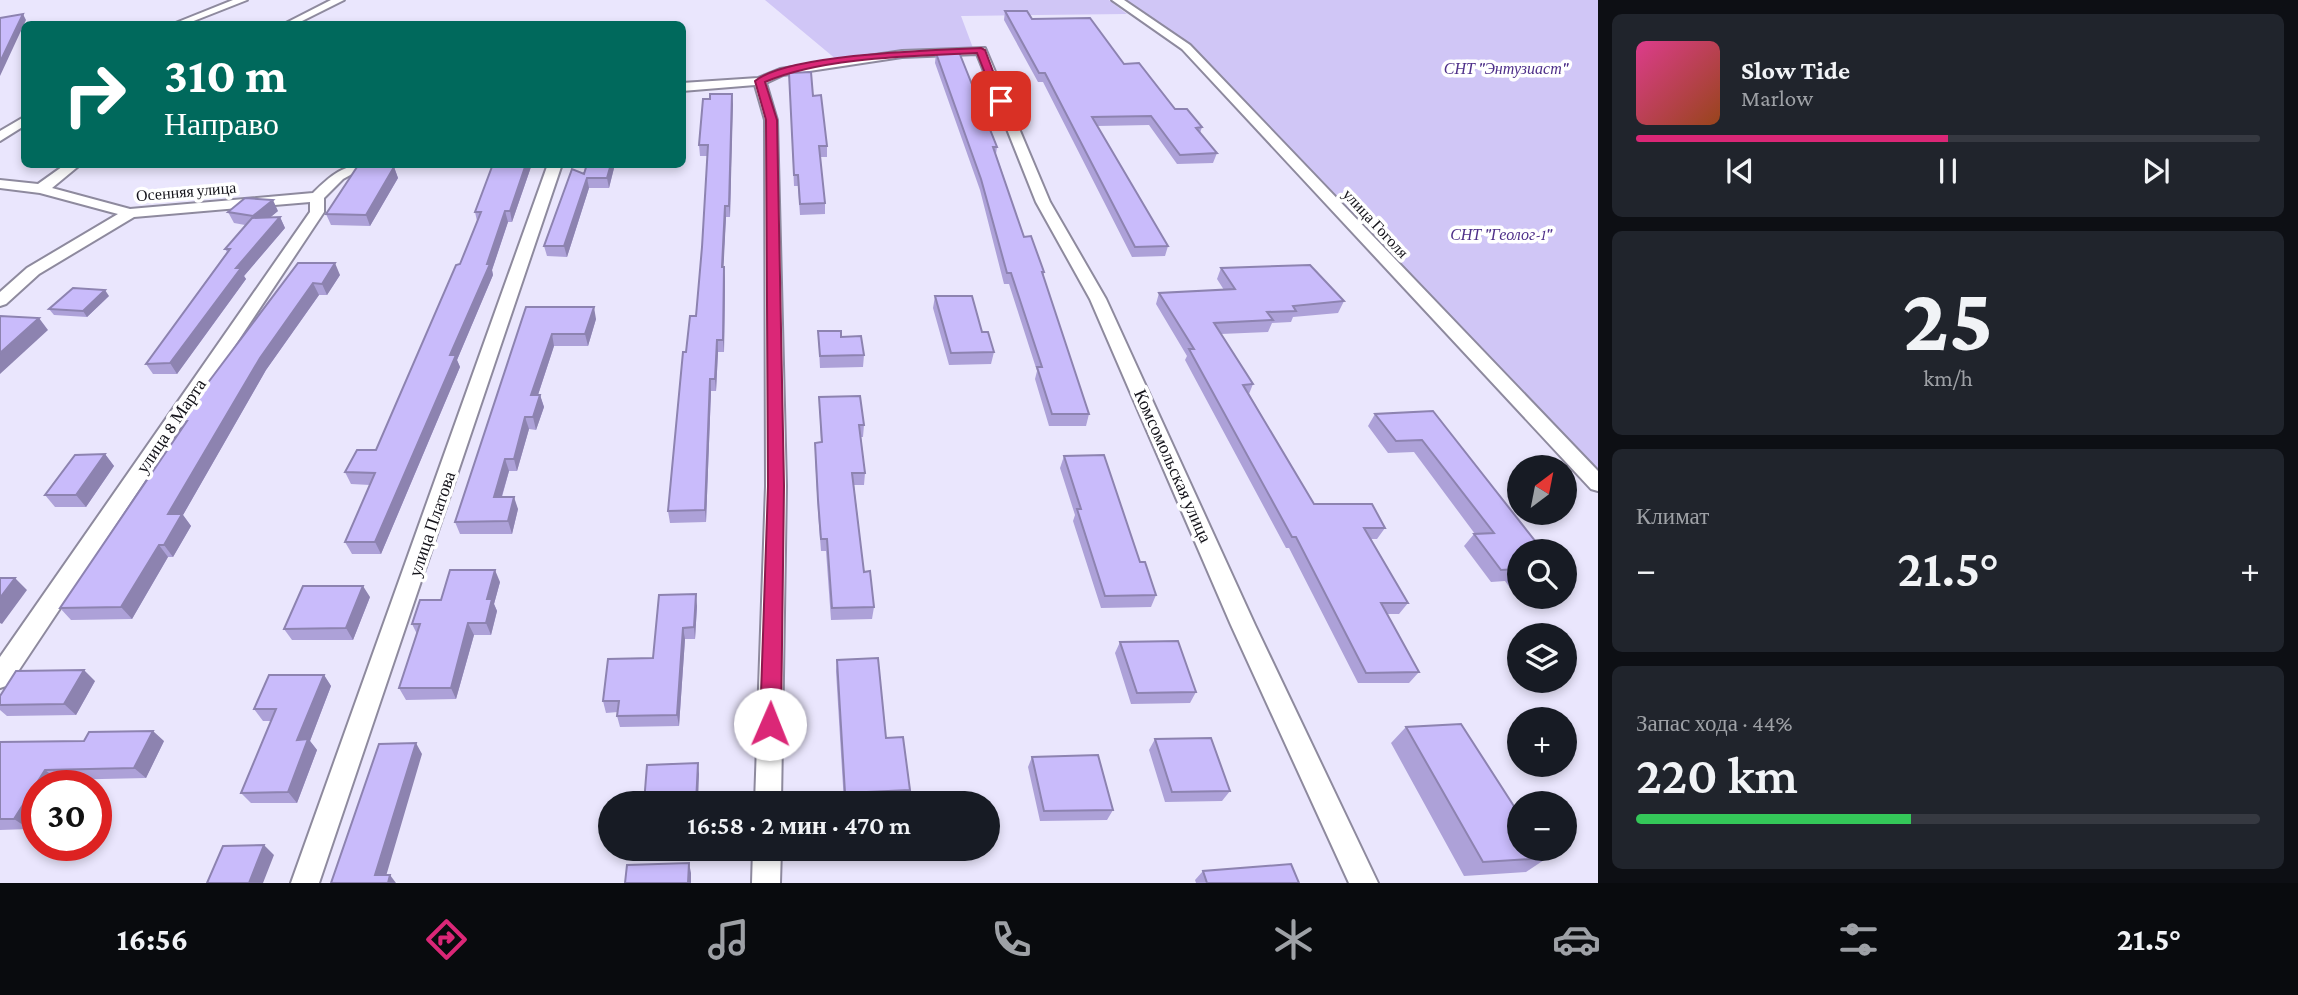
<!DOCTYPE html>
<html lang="ru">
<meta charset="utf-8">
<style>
:root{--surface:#171b24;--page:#20242c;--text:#f1f3f6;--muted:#9ea1a6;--line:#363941;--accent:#db2777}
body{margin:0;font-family:"Crimson Pro",serif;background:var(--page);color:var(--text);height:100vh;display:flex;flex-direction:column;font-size:26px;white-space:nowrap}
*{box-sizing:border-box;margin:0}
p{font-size:23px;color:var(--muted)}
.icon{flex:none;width:38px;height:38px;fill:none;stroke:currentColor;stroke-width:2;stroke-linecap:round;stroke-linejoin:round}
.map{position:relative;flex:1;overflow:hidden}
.details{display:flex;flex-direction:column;gap:14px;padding:14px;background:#0d0f14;width:700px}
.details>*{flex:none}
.top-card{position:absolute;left:21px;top:21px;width:665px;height:147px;border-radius:10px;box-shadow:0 4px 10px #0003;background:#00695c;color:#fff;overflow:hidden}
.needle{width:46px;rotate:32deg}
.buttons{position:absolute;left:1507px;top:455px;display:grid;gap:14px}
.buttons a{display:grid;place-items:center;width:70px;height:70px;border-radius:50%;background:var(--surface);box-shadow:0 4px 10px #0003;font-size:35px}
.speed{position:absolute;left:21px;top:770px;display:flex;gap:14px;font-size:35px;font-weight:700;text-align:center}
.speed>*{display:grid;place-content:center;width:91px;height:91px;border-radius:50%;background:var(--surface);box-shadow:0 4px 10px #0003;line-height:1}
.speed .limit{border:10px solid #d22;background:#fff;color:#111}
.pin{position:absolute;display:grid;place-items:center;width:60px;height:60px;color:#fff;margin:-30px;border-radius:14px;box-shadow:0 4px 10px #0006}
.me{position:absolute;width:77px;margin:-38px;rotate:1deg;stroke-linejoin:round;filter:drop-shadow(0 0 5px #0008)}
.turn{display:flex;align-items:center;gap:24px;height:147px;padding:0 28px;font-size:32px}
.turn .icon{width:91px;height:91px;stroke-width:2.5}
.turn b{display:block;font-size:49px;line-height:60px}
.big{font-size:52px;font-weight:600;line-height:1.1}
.details .card{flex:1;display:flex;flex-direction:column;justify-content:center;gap:10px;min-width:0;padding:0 24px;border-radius:10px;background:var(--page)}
.details .dial{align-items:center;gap:0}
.dial b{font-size:91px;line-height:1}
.song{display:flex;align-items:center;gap:21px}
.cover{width:84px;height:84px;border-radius:10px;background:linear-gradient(135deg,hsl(330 70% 55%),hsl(20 70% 35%))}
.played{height:7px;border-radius:4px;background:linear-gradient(90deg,var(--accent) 50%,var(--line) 50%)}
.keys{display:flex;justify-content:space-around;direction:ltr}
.heat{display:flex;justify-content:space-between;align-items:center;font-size:38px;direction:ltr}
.charge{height:10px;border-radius:5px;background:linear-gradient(90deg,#34c759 44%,var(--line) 0)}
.trip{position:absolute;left:598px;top:791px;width:402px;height:70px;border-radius:35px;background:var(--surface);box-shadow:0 4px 10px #0003;font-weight:600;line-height:70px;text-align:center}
.tabs{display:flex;height:112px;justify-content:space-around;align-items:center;background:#090b0e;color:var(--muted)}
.tabs .icon{width:49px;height:49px}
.tabs .on{color:var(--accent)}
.tabs b{font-size:32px;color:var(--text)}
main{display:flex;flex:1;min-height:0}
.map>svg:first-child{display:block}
.green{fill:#d0c6f6}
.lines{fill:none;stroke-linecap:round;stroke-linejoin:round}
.minor-casing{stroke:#8e8a9e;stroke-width:4}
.minor{fill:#fff;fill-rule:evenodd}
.wall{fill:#ada1d8}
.shaded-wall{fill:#8d83b0}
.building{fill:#c9bbfb;stroke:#8d83b0;stroke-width:2}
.route{fill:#db2777;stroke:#8e194d;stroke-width:2}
.labels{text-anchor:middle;stroke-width:7;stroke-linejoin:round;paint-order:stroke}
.far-park-label{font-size:16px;font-style:italic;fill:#4e2f89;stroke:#fff}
.far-street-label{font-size:16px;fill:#14131a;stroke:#fff}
.street-label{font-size:18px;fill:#14131a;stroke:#fff}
</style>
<main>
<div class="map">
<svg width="1598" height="883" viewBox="0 0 1598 883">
<rect width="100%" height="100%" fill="#eae6fd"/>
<!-- green -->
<path class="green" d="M765,0H1109L1127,14L961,16L973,48L897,52L837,60Z
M1127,0H1598V470L1474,349L1192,45Z"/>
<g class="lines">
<!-- minor casing -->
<g class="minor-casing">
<path id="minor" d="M233,0H247L186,24H173Z
M331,0H344L296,24H284Z
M1112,0H1124L1190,45L1598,471V491L1591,489L1182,49Z
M985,48L1050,202L1106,299L1255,625L1378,883H1349L1231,625L1090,299L1036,202L977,54L902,57L783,75L766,83L777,120L786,486L781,803H755L766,486L765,120L755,85L682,91V83L758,78L780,69L902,51Z
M24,117V126L0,141V131Z
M66,164H81L52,188L130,209L313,193C331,175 344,164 370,164L343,179L324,198V212L9,685L0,688V657L310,212V202L134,217L39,274L6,304L0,306V292L27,268L118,214L40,193L0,188V180L38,184Z
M548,164H562L319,883H291Z
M753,849H781L780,883H752Z"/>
</g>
<!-- minor -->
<use href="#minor" class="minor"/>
</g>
<!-- wall -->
<path class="wall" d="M1005,11L1032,19L1124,64L1175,109L1202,127L1200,133L1217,153L1213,163L1177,164L1149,125L1097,126L1168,246L1165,256L1132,257L1043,82H1038L1004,20Z
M936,53L997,147L996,154L1024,237L1044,272L1043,277L1089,414L1086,426H1049L1035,379L1037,371L1009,284H1004L980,190L935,63Z
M789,73L827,146V157H820L825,203V214L800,215L798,186H794Z
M732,94L730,217H726L723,267L725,278L724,352H718L716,391H711L706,522L670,523L668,511L696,316L702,247L708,156H700L699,145L710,99Z
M532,164L512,222H508L492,270L493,275L457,360L460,367L381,554H352L345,542L370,485L351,484L345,472L376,450L460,264L477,221L475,212Z
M587,164H615L609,188H589L567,257L547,256L544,246L584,174Z
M394,167L398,178L370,226L331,225L326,214Z
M278,211L270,217H280L285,228L244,276L246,279L177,374H153L146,364L227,252L225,249L245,225L234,223L228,212Z
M298,263L340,275L327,295H319L266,370L183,515L191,526L173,557H168L132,619L71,620L60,608L184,425L182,421Z
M1221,268L1344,301L1338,313L1293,317L1291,322L1272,323L1268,332L1221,334L1253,384L1249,394L1314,504L1385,528L1377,539H1371L1408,603L1399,614H1387L1419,672L1409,683H1358L1289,548H1286L1185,360L1187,356L1156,304L1159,293L1224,290L1217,279Z
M109,296L87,317L54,315L49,309Z
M935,296L994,352L991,364L949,365L933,308Z
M526,307L596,319L588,346H554L538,395H540L544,407L536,430L529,429L517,471H509L502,497L518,509L512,534H460L455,522Z
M818,331L841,337L864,355L863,367L820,368Z
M819,397L864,425L863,437H861L865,473L864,485H854L864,572L874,607L872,619L831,620L826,551H821L818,512L815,455V443H821Z
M1433,411L1519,551V596H1516L1505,581L1491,582L1464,546L1474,534H1475L1414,452L1388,453L1368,426L1375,414Z
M105,454L114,466L86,507H55L45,495Z
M1064,456L1140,562L1156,595L1151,607L1101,608L1073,521L1075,515L1060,468Z
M500,582L494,604L497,611L491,635H474L456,699L406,700L399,688L417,634L412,624Z
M370,597L353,640H292L284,629Z
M697,606L695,639H685L679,726L620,727L617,716L618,712L606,713L603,701L653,658Z
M1120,642L1196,692L1190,703L1131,704L1115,653Z
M837,660L886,738L910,790L908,801L844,803L836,671Z
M324,675L331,686L310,741L317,750L297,803H251L241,793L271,721H263L254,709Z
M95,681L76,715L7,716L0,710V696Z
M1406,727L1547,858L1526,872L1464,876L1391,743Z
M1155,739L1230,791L1222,801L1165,802L1149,750Z
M164,741L146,778L58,780L29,829L0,830V742Z
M1032,757L1113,810L1107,820L1040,821L1028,767Z
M1203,871L1299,883H1196L1195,880Z"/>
<!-- shaded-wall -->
<path class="shaded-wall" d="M23,14L26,20L0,76V62Z
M732,94L733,104L730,217L729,206Z
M526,164H532L512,222L510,211Z
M611,164H615L609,188L607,178Z
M394,167L398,178L370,226L366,215Z
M587,178L589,188L567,257L564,246Z
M273,200L278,211L259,227L253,216Z
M725,206L726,217L723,278L722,267Z
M505,211L508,222L492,270L493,275L457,360L460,367L381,554L375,542L487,264Z
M280,217L285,228L244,276L246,279L177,374L170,363L236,268Z
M335,263L340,275L327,295L322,284Z
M724,267L725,278L724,352L723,340Z
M313,283L319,295L266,370L183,515L191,526L173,557L164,545L168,514L260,358Z
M105,290L109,296L87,317L83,311Z
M594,307L596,319L588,346L585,334Z
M39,318L48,330L0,374V353Z
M552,334L554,346L534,407L531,395Z
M717,340L718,352L716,391L715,379Z
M710,379L711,391L706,522L705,510Z
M540,395L544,407L536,430L533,417Z
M525,417L529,429L517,471L514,459Z
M105,454L114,466L86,507L76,495Z
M505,459L509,471L498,509L494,497Z
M514,497L518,509L512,534L508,521Z
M159,545L168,557L132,619L121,607Z
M495,570L500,582L494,604L497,611L491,635L486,623L487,599Z
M15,578L27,590L2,624L0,623V598Z
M363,586L370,597L353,640L346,628Z
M696,594L697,606L695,639L694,627Z
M468,623L474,635L456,699L451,688Z
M683,628L685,639L679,726L677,715Z
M84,670L95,681L76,715L64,704Z
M324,675L331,686L310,741L317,750L297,803L288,792L297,740Z
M153,731L164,741L146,778L134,768Z
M416,743L422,754L384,883L375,875Z
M698,763L699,774L698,803H696Z
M45,770L58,780L55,786H37V816L29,829L14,819Z
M264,845L274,855L263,883H249Z
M689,863L691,873V883H688Z
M390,875L396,883H388Z"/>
<!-- building -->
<path class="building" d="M1005,11H1027L1032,19L1090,18L1124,64L1139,63L1175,109H1187L1202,127L1196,128L1217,153L1180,155L1151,116L1092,117L1168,246L1135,247L1045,73H1039Z
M23,14L0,62V18Z
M959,52L997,147H993L1024,237L1031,236L1044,272H1042L1089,414H1052L1037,367H1042L1011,273H1007L981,179L936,53Z
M811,72L813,96L821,95L827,146H819L825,203L800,204L798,175H794L789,73Z
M710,94H732L729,206H725L722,267H724L723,340H717L715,379H710L705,510L668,511L683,352H686L690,316H696L702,247L708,145H699L703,99H710Z
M493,164H526L510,211H505L487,264H490L450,355H456L375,542H345L375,473L345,472L357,450H376L456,265L460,264L481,212H475Z
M587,164H611L607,178H587L564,246H544L572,169L584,174Z
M357,167H394L366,215L326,214Z
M245,198L273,200L253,216L228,212Z
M280,217L236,268H241L170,363L146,364L230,249H225L252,218Z
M298,263H335L322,284L313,283L260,358L168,514H182L164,545H159L121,607L60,608L187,421H182L207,384Z
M1310,265L1344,301L1293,306L1296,311L1267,312L1273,320L1214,323L1253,384L1243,385L1314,504H1372L1385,528H1364L1408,603H1381L1419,672L1366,673L1296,537H1292L1189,349H1194L1159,293L1235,289L1221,268Z
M73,288L105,290L83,311L49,309Z
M935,296H972L982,332H988L994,352L951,353Z
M526,307H594L585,334H552L531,395H540L533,417H525L514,459H505L494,497H514L508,521L455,522Z
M0,316L39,318L0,353Z
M818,331H841V337L861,336L864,355L820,356Z
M860,396L864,425H859L865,473H852L864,572L870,571L874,607L832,608L827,539H821L818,500L815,443L822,442L819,397Z
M1433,411L1543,551H1519V573L1516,569L1501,570L1474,534L1494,533L1422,440L1396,441L1375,414Z
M105,454L76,495H45L75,455Z
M1104,455L1140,562H1145L1156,595L1105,596L1077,509H1081L1064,456Z
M450,570H495L487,599H492L486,623H468L451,688H399L420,624H412L420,600H441Z
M0,578H15L0,598Z
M303,586H363L346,628L284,629Z
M696,594L694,627L683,628L677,715L617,716L619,701H603L608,659L653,658L659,595Z
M1178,641L1196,692L1137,693L1120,642Z
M878,658L886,738L903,737L910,790L845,793L837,660Z
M84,670L64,704L0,705V696L16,671Z
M269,675H324L297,740L308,739L288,792L241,793L276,709H254Z
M1461,724L1519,814V849H1541L1547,858L1483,862L1406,727Z
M153,731L134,768L45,770L14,819H0V742L84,741L89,732Z
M1211,738L1230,791L1172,792L1155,739Z
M416,743L375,875H390L388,883H331L379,744Z
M1098,755L1113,810L1044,811L1032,757Z
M698,763L696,803H644L647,765Z
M264,845L249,883H207L223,846Z
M689,863L688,883H625L627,865Z
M1291,864L1299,883H1207L1203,871Z"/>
<!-- route -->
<path class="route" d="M981,48L985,50L1005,103L996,101L977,53C915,56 821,57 765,82L777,120L784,486L781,724L778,731L770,734L763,731L760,724L768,486L766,120L755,81C788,54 934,50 981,48Z"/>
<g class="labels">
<!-- far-park labels -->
<g class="far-park-label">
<text x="1506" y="74">СНТ "Энтузиаст"</text>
<text x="1501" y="240">СНТ "Геолог-1"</text>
</g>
<!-- far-street labels -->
<g class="far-street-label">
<text transform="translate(186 191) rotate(-5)" y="6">Осенняя улица</text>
<text transform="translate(1376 223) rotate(47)" y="6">улица Гоголя</text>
</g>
<!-- street labels -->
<g class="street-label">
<text transform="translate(171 426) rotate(-56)" y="6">улица 8 Марта</text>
<text transform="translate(1173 466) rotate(66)" y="6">Комсомольская улица</text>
<text transform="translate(432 524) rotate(-71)" y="6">улица Платова</text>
</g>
</g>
</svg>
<div class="buttons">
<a><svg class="needle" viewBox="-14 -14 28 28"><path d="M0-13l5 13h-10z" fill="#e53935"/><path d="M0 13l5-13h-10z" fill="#9ea1a6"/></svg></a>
<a><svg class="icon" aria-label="search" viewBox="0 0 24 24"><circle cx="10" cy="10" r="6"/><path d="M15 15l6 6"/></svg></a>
<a><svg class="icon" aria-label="layers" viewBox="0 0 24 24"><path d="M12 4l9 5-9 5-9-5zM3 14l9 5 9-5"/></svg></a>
<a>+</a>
<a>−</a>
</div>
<div class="speed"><div class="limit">30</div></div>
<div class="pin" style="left:1001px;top:101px;background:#d93025"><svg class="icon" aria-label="arrive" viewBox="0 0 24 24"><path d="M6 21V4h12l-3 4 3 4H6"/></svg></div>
<svg class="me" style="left:770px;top:724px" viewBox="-20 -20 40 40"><circle r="19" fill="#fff"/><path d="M0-13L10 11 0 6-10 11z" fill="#db2777"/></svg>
<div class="trip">16:58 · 2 мин · 470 m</div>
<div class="top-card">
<div class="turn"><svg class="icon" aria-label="right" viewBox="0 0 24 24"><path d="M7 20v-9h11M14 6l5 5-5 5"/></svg><div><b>310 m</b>Направо</div></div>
</div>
</div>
<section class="details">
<div class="card">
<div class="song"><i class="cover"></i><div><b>Slow Tide</b><p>Marlow</p></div></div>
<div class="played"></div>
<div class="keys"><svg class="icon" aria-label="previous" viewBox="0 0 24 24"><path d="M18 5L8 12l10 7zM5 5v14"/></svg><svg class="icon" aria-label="pause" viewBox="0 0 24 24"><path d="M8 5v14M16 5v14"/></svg><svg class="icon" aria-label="next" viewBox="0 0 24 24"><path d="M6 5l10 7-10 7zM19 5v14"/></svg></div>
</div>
<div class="card dial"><b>25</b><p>km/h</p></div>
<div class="card"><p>Климат</p>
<div class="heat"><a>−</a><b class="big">21.5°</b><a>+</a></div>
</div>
<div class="card"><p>Запас хода · 44%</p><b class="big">220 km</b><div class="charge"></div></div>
</section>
</main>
<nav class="tabs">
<b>16:56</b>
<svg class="icon on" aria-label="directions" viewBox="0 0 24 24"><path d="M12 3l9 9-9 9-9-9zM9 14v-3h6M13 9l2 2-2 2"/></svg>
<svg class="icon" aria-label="music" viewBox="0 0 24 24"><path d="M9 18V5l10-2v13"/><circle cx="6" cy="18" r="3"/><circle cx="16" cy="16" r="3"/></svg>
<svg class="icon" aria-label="phone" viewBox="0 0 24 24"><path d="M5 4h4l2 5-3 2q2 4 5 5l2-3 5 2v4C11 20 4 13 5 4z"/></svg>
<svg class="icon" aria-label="climate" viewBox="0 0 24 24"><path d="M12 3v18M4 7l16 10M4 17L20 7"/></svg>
<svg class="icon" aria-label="car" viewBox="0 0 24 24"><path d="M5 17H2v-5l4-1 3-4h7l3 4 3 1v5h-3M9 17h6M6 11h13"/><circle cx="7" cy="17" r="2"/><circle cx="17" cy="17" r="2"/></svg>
<svg class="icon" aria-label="filters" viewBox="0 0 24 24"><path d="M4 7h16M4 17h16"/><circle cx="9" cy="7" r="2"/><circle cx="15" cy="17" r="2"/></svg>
<b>21.5°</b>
</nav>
